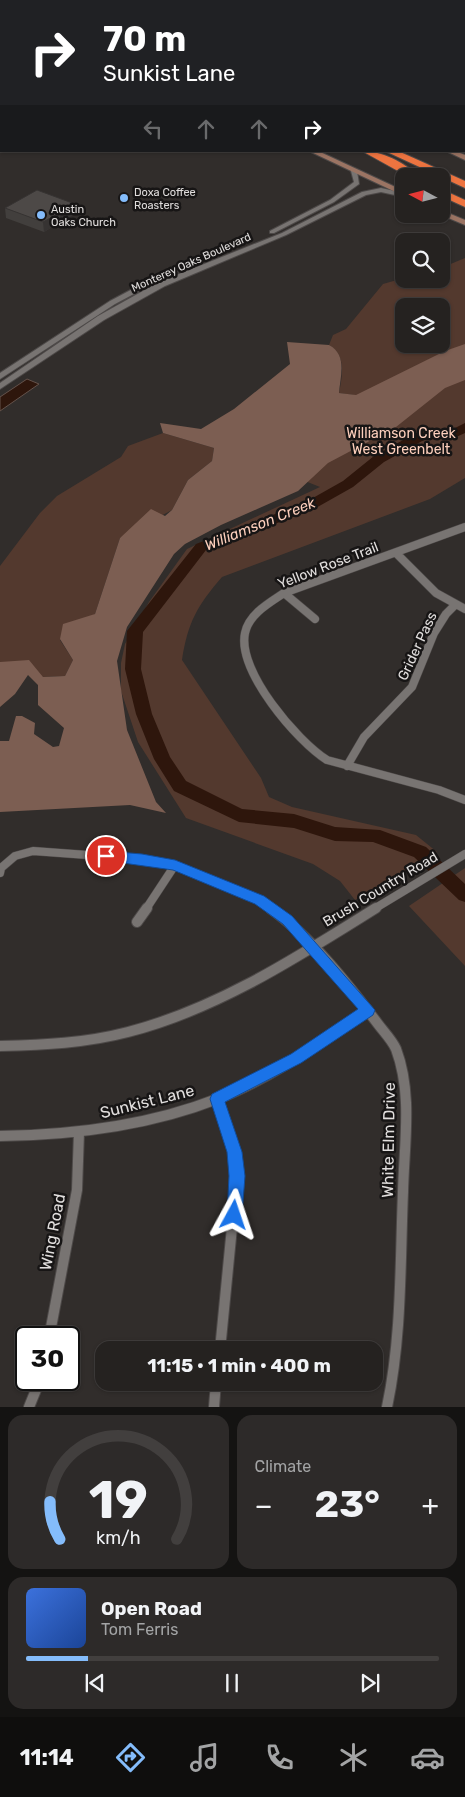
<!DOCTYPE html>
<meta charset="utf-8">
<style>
:root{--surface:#252220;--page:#2d2a29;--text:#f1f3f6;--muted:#a3a4a5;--line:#423f3e;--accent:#84bcfb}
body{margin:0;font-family:Rubik,sans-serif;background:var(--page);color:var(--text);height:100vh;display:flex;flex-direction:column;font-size:19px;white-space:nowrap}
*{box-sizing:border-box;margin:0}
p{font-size:16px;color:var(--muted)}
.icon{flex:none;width:28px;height:28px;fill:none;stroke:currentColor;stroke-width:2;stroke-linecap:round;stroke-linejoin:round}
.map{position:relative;height:1407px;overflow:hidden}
.panel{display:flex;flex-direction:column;gap:8px;padding:8px;background:#141312;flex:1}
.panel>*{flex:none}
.top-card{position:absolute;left:0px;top:0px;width:465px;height:152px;box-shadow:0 1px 4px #0004,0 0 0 1px var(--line);background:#202124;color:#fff;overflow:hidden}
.needle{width:32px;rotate:277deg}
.tools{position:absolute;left:395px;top:168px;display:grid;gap:10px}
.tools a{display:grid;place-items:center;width:55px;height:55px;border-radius:10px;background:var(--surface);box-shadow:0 1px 4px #0004,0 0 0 1px var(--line);font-size:25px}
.speed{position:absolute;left:15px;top:1326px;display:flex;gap:10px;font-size:25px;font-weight:700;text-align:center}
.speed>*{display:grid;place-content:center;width:65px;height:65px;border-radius:50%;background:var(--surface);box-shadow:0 1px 4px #0004,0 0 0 1px var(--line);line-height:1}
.speed .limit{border:2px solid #111;border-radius:8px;background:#fff;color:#111}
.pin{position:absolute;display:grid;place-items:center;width:42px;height:42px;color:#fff;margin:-21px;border:2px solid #fff;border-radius:50%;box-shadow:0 1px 5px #0007}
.me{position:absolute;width:55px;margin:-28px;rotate:5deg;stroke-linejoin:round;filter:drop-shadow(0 0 4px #0008)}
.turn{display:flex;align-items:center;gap:18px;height:105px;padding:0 20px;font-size:22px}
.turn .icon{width:65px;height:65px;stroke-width:2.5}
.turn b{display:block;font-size:35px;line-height:42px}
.lanes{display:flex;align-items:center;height:48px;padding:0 20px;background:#0003;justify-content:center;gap:25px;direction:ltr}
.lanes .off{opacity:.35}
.big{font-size:38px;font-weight:700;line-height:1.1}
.panel .tile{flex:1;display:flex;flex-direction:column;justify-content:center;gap:8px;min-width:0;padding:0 18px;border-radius:15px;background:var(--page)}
.panel .dial{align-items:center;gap:0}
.dial svg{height:130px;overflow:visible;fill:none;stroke:var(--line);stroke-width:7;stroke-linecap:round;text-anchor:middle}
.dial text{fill:var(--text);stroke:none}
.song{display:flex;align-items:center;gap:15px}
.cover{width:60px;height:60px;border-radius:8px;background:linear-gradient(135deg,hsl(220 70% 55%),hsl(220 70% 35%))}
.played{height:5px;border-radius:2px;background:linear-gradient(90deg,var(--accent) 15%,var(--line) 15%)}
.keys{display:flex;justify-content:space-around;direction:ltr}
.heat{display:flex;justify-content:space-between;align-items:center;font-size:28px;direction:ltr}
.panel .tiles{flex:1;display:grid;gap:8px;grid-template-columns:1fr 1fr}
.tile:last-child{grid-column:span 2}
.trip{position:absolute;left:95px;top:1341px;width:288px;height:50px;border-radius:15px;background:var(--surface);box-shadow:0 1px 4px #0004,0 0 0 1px var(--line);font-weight:700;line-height:50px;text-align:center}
.dock{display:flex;height:80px;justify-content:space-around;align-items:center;background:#0f0e0d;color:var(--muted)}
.dock .icon{width:35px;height:35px}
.dock .active{color:var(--accent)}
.dock b{font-size:22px;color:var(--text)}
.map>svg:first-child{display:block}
.green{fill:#53392e;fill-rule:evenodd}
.forest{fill:#7c5e52}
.water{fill:#2e160c;stroke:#64524b}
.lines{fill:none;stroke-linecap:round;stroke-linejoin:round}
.stream{stroke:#64524b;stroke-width:1}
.river{fill:#2e160c;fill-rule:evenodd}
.minor-far1-casing{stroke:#4d4948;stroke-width:9}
.minor-casing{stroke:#4d4948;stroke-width:12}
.tertiary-casing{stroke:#4d4948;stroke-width:2}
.secondary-casing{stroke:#4d4948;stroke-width:2}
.motorway-casing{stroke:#4d4948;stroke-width:2}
.minor-far1{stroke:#787472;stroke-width:8}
.minor{stroke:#787472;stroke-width:10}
.tertiary{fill:#787472;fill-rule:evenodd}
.secondary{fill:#9b7463;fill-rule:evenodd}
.motorway{fill:#ed7440;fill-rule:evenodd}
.wall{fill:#423f3d}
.shaded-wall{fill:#363332}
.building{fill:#4d4947;stroke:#363332}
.route{fill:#1a73e8;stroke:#114b97}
.poi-dot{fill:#84bcfb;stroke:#171515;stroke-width:2}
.labels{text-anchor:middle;stroke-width:5;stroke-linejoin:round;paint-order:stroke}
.far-poi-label{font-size:11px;fill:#e1dedd;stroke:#171515;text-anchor:start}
.far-street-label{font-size:11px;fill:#e1dedd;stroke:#171515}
.park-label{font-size:14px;fill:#fdcfbc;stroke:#171515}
.street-label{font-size:14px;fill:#e1dedd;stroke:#171515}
.water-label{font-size:15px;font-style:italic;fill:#fdcfbc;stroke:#171515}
.near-street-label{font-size:16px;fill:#e1dedd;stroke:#171515}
</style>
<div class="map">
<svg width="465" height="1407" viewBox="0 0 465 1407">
<rect width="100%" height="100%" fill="#312d2b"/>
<!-- green -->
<path class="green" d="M465,258V478L430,499L222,577C197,606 188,622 182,660L261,778L269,797L292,807L416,835L437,852L355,900L340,881L313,864L186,818L138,742L121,691V663L125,644L149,602L187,549L320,487L300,479L354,395L339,393C342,377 347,355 329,345L333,335L346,329L383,284L404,278L441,279V268ZM404,306H441V344H404Z
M163,433L214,448L212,461L188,480L172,510L120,538L95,614L60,640L73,660L65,676L43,677L0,665V566L40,513L57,496L121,457L128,446Z
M465,868V966L409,906Z"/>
<!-- forest -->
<path class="forest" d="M408,0H465V152L464,1H407Z
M287,342L329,345C348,355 340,377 339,393L356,395L445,351L465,344V380L445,388L396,427L328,463L298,491L221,525L185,544L174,554L127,627L117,661L127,730L156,802L166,813L130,805L0,812V741H9L16,716H22L35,723L34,734L53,747L59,746L64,728L38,705V685L28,675L15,694L0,707V662L29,660L43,677L65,676L73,660L60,639L63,624L95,614L120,538L151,509L165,516L172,510L188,480L212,461L214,448L163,433L160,423L201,429L234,409L290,364Z"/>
<!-- water -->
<path class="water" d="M27,379L39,384L0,411V397Z"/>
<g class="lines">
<!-- stream -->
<path class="stream" d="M69,1L71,0"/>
<!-- river -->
<path class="river" d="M465,423V433L454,438L424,440L384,462L353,487L314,509L206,550L143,632L141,669L152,714L170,757L186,781L242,809L294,814L335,827L380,830L426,847L465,884V902L459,900L414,857L373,842L335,841L294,828L239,822L174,791L154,759L136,714L125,669L127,631L196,544L304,503L343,481L374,456L416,433L451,430Z"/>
<!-- minor-far1 casing -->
<g class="minor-far1-casing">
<path id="minor-far1" d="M465,527L284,593C269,603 249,614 245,633C237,671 297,741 327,760L439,790L465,800
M396,553L436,593L465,609
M284,593L315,619
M347,766L364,737L412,687L434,633L446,614L454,606
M0,873L1,868L15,856L33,851L142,859L175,865L260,900L272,909
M146,909L175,865
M374,909L465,854"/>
</g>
<!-- minor casing -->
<g class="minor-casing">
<path id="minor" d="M270,908C311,937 348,984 378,1024C384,1032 392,1040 396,1049C413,1094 404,1145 403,1192C400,1264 402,1336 387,1407
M137,922L147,908
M0,1046C44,1045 86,1043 128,1032C218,1009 299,956 376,908
M217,1099L231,1138L237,1176L220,1350
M0,1136C74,1135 148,1126 217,1099C271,1078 320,1043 368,1011
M49,1338L77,1190L79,1132
M29,1407L40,1380
M214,1407L216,1382"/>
</g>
<!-- tertiary casing -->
<g class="tertiary-casing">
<path id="tertiary" d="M354,169L357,171L359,184L334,202L274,233H270V231L330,200L354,182L351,171Z
M381,188L404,193V197L381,192L366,195L286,235L165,286L104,320L0,389V383L98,316L159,282L282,233L362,192Z
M184,265L186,266V268L162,279L115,304L0,379V373L110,301L157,276Z"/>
</g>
<!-- secondary casing -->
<g class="secondary-casing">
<path id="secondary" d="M15,0H24L25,1H16Z
M0,29H1V33H0Z
M309,151H318L404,191V196Z
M446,151H455L465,155V160Z
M441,210L465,220V225L439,214H441Z"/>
</g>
<!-- motorway casing -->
<g class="motorway-casing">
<path id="motorway" d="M0,2H1V7H0Z
M0,15H1V19H0Z
M362,151C382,151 404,162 418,176H407Z
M385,151H398L465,181V188Z
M441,189L465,200V207L441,196Z"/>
</g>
<!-- minor-far1 -->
<use href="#minor-far1" class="minor-far1"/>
<!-- minor -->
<use href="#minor" class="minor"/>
<!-- tertiary -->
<use href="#tertiary" class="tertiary"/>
<!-- secondary -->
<use href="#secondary" class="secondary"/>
<!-- motorway -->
<use href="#motorway" class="motorway"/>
</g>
<!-- wall -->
<path class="wall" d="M5,208L76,213L70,217L71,220L61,226L57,224L44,232L6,218Z"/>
<!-- shaded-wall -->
<path class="shaded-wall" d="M75,204L76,213L70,217L71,220L61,226L60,216L66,209Z
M56,215L57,224L44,232L43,222Z"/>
<!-- building -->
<path class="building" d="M37,190L75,204L66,209L70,211L60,216L56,215L43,222L5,208Z"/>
<!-- route -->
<path class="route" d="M106,851L142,854L175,860L264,896L292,916L375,1010L373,1015L301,1063L225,1102L242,1152L245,1176L242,1215L240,1221L234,1223L229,1221L227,1215L229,1176L227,1152L210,1099L212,1094L291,1054L358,1009L283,924L255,904L173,870L101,860L99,856Z"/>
<!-- markers -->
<g class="poi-dot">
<circle cx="124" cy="198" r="5"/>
<circle cx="41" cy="215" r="5"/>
</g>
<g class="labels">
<!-- far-poi labels -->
<g class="far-poi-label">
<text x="134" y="196">Doxa Coffee<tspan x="134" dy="13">Roasters</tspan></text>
<text x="51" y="213">Austin<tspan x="51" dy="13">Oaks Church</tspan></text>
</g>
<!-- far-street labels -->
<g class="far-street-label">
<text transform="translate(191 262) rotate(-24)" y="4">Monterey Oaks Boulevard</text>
</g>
<!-- park labels -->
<g class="park-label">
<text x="401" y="438">Williamson Creek<tspan x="401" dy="16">West Greenbelt</tspan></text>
</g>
<!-- street labels -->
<g class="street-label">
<text transform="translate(328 565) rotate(-21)" y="5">Yellow Rose Trail</text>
<text transform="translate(417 646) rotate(-65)" y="5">Grider Pass</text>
<text transform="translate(380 889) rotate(-31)" y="5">Brush Country Road</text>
</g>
<!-- water labels -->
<g class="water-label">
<text transform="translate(260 524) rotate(-22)" y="5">Williamson Creek</text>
</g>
<!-- near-street labels -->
<g class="near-street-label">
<text transform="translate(147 1101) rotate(-14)" y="6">Sunkist Lane</text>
<text transform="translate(388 1140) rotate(-89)" y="6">White Elm Drive</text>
<text transform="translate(52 1232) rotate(-79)" y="6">Wing Road</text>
</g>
</g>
</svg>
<div class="tools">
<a><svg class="needle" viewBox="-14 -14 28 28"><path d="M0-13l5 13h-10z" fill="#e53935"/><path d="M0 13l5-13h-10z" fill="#a3a4a5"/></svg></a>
<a><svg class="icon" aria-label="search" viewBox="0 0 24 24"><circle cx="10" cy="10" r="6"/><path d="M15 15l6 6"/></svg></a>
<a><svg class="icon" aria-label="layers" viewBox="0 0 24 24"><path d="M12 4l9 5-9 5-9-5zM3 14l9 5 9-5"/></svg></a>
</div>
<div class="speed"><div class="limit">30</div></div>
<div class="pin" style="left:106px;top:856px;background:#d93025"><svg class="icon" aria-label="arrive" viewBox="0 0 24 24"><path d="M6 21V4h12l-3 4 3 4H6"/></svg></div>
<svg class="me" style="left:234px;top:1215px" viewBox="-20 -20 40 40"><path d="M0-17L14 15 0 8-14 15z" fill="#1a73e8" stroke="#fff" stroke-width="4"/></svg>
<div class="trip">11:15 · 1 min · 400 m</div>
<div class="top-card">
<div class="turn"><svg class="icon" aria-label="right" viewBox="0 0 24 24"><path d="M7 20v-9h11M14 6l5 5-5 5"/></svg><div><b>70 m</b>Sunkist Lane</div></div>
<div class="lanes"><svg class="icon off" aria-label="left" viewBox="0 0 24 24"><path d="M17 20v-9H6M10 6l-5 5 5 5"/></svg><svg class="icon off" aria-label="ahead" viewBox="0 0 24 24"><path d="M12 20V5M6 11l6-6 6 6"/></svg><svg class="icon off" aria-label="ahead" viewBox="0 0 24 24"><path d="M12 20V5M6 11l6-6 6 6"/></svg><svg class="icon" aria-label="right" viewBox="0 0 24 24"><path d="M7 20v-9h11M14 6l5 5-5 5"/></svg></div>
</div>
</div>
<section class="panel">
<div class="tiles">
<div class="tile dial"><svg viewBox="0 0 100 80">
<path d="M14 69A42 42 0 1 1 86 69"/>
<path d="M14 69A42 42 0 0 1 8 46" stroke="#84bcfb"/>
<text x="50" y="56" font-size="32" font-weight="700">19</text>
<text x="50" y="72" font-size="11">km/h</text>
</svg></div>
<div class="tile"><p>Climate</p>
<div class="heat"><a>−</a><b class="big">23°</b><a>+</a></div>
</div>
<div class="tile">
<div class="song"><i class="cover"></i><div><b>Open Road</b><p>Tom Ferris</p></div></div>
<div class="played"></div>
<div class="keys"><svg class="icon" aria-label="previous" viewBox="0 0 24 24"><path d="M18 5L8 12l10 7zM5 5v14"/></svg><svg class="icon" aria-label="pause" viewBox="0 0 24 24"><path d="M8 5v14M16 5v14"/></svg><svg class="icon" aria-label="next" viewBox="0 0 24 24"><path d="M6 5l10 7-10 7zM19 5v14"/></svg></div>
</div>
</div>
</section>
<nav class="dock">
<b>11:14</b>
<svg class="icon active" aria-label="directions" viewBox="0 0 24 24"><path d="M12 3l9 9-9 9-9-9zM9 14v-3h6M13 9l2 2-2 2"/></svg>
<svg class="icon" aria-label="music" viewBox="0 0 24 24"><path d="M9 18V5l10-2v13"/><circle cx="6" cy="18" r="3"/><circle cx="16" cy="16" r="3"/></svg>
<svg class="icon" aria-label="phone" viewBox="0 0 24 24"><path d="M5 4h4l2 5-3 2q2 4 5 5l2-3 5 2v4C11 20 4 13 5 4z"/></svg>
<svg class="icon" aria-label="climate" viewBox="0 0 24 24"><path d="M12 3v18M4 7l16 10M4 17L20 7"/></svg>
<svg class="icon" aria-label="car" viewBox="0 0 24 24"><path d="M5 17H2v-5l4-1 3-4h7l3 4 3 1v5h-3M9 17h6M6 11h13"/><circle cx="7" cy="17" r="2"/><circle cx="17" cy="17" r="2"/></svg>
</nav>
